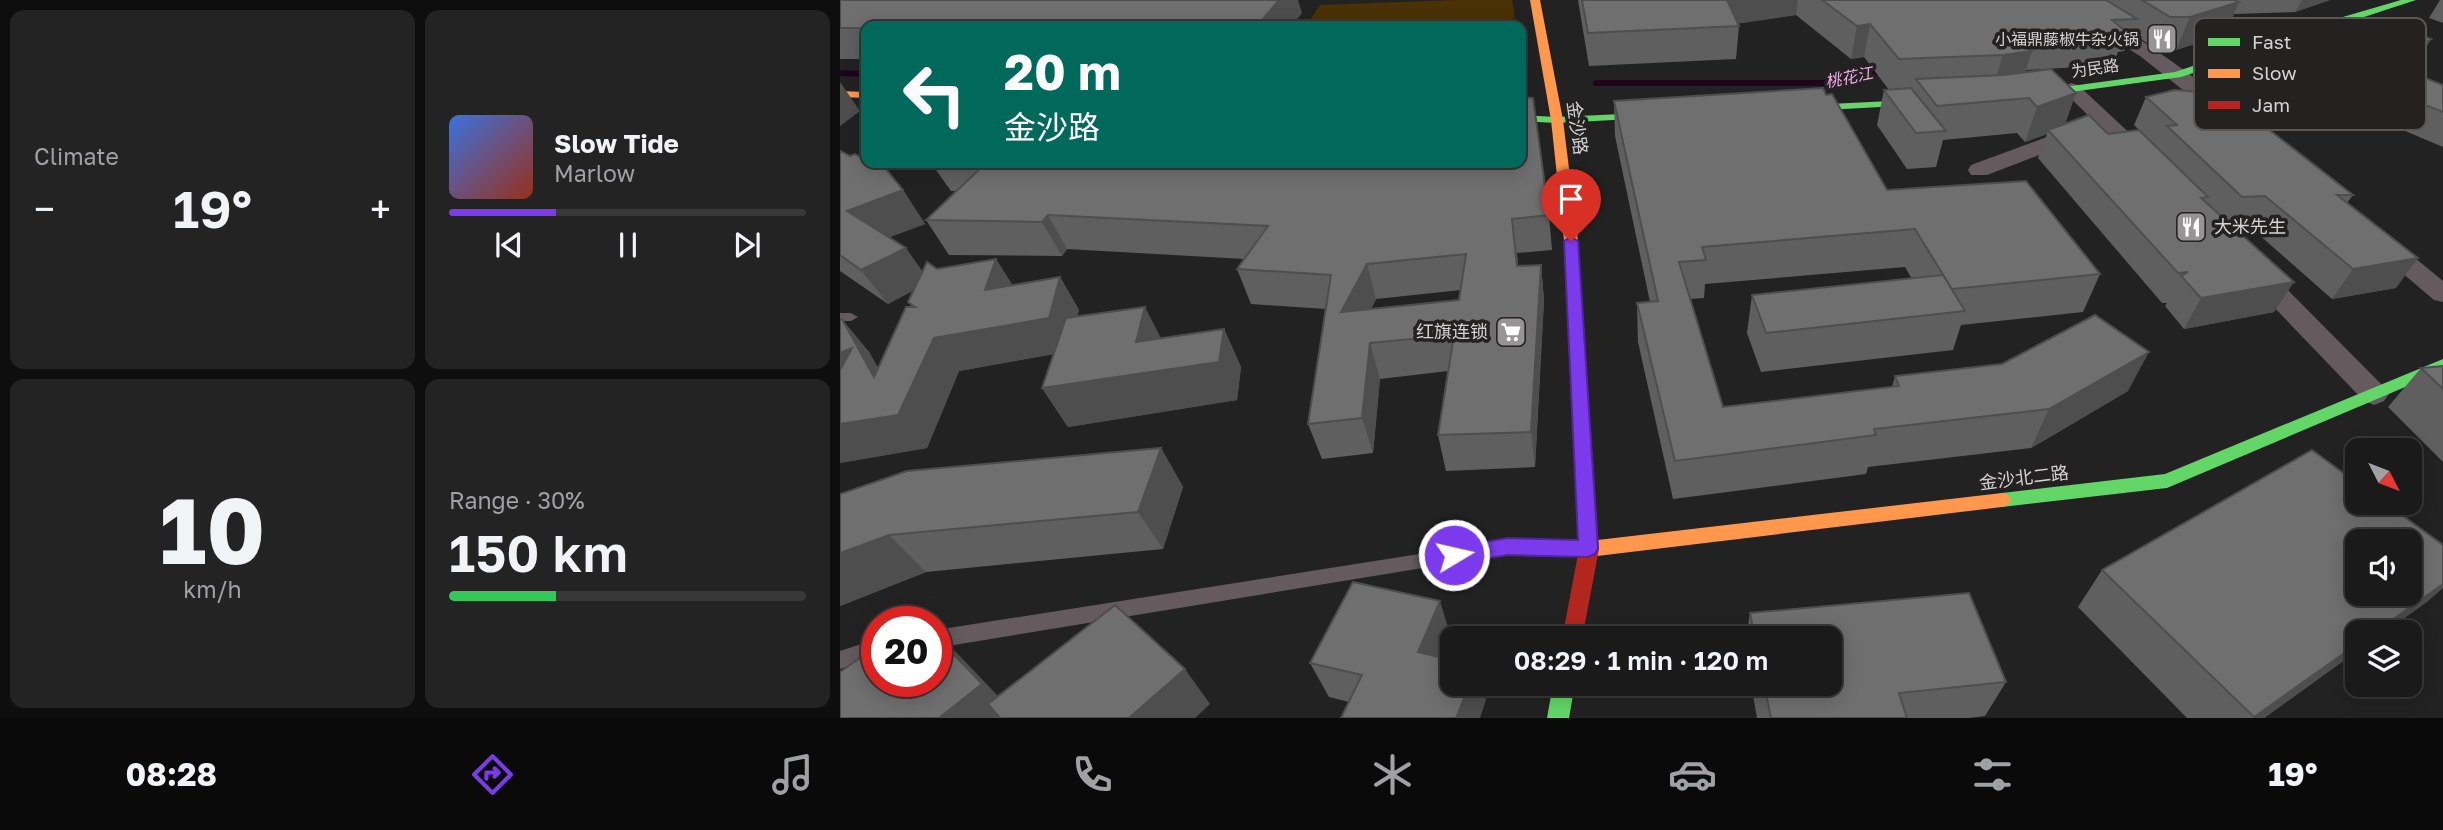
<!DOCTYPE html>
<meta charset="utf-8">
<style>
:root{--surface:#1a1a1a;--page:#232323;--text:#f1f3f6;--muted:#9fa1a2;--line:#383839;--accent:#7c3aed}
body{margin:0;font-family:"Golos Text","Noto Sans SC",sans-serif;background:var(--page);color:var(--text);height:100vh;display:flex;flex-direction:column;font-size:26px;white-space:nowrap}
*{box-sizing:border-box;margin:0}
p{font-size:23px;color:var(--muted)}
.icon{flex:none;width:38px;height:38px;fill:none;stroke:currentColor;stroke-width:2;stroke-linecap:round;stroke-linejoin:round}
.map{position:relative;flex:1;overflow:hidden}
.details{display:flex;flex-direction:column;gap:10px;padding:10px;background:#0e0e0e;width:840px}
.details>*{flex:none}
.top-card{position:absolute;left:21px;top:21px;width:665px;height:147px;border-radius:14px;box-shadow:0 4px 18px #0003,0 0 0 2px var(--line);background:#00695c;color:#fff;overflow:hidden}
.needle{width:46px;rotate:132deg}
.controls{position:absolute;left:1505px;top:438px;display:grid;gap:14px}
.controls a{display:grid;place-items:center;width:77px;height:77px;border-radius:14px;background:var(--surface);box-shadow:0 4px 18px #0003,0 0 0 2px var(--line);font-size:35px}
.speed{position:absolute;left:21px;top:606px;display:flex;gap:14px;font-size:35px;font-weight:700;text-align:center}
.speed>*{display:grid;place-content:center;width:91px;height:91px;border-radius:50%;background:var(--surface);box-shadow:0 4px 18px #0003,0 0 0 2px var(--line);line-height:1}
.speed .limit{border:10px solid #d22;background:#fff;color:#111}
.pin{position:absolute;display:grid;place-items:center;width:60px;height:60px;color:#fff;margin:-72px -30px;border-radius:50% 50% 50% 0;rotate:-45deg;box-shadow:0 0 7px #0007}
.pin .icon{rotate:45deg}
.me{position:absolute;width:77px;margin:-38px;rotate:81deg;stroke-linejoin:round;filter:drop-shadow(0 0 5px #0008)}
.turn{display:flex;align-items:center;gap:24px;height:147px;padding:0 28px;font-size:32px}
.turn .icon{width:91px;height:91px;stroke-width:2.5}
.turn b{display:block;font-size:49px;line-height:60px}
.big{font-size:52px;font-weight:600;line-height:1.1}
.details .widget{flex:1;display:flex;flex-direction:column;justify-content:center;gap:10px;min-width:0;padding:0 24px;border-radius:14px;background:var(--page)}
.details .dial{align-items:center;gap:0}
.dial b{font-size:91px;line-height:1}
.song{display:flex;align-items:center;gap:21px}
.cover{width:84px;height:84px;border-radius:10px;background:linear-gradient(135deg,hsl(220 70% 55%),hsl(10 70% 35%))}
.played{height:7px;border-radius:4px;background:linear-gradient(90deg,var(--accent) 30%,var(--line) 30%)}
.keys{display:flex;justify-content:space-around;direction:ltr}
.heat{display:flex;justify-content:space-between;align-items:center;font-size:38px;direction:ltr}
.charge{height:10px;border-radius:5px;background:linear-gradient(90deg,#34c759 30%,var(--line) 0)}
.details .tiles{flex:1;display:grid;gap:10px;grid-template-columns:repeat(2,1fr)}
.trip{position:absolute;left:600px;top:626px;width:402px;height:70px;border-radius:14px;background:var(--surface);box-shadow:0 4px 18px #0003,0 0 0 2px var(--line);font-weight:600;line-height:70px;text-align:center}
.dock{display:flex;height:112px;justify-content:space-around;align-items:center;background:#0a0a0a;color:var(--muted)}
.dock .icon{width:49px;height:49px}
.dock .current{color:var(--accent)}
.dock b{font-size:32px;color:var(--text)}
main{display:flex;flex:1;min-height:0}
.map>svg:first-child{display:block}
.green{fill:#4a3106}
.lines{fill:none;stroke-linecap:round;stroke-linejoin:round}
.stream{stroke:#20041e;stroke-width:6}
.lane{fill:#655a5e;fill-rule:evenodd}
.street{fill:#655a5e;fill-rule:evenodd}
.fast{fill:#63d668;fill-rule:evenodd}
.slow{fill:#ff974d;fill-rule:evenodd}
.jam{fill:#b3261e;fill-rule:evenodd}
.wall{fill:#605f5f;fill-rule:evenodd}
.shaded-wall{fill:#4e4e4e}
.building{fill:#706f6f;stroke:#4e4e4e;stroke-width:2;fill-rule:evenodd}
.route{fill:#7c3aed;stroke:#51269a;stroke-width:2}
.labels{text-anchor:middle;stroke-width:7;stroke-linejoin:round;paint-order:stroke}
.far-poi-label{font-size:16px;fill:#d4d2d2;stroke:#242121;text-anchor:end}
.far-street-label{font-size:16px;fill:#d4d2d2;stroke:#242121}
.far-water-label{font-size:16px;font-style:italic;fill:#f7acef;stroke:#242121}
.street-label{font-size:18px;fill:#d4d2d2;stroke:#242121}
.poi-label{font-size:18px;fill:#d4d2d2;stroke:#242121;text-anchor:start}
.key{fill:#242121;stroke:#595656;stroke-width:2}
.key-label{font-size:19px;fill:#d4d2d2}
</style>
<main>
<section class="details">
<div class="tiles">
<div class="widget"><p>Climate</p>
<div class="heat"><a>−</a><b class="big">19°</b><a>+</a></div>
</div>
<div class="widget">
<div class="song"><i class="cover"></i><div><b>Slow Tide</b><p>Marlow</p></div></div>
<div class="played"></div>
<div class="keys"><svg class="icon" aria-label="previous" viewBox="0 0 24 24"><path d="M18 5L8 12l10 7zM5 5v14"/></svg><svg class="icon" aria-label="pause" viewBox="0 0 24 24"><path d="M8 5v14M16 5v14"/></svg><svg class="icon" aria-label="next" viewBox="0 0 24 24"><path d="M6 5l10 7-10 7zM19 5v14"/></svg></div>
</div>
<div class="widget dial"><b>10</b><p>km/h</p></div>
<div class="widget"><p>Range · 30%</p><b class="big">150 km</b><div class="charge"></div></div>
</div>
</section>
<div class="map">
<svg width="1603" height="718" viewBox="0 0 1603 718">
<rect width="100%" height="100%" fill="#232222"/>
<!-- green -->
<path class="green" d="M616,0H672L676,26H466L480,5Z"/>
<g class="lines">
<!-- stream -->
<path class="stream" d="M0,73L26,74
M756,83H989L1046,70"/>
<!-- lane -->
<path class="lane" d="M0,313H11L18,317L11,321H0Z
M668,540L742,541L748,543L751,548L748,553L742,555L668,554L96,648V630Z
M37,639V657L0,669V651Z"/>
<!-- street -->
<path class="street" d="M1209,0C1215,0 1224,0 1230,0C1258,7 1382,93 1398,116L1395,120H1381L1300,56Z
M1231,83L1238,85L1313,155L1316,160L1313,165H1297L1264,130L1147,175H1131L1128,170L1131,165L1253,120L1221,89Z
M1543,237L1552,239L1603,281V302L1594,300L1534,249L1531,244L1534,239Z
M1417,266L1426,268L1544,387L1549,394L1544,401L1534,405L1524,401L1408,280L1404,274L1408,268Z"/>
<!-- fast -->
<path class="fast" d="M1561,0H1576L1341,77L1179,99L1174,96L1179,93L1335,72L1472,26Z
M1091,99L1095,100V104L949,112L943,109L949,106Z
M826,112L830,113V117L717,123L681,121V115L717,117Z
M1603,359V371L1327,488L1162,507L1156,505L1153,500L1156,495L1162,493L1325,474Z
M713,684H735L729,718H707Z"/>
<!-- slow -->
<path class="slow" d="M690,0H700L723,120L738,241L747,375L739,381L731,375L724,241L711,120Z
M0,91L26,92V98L0,97Z
M1162,493L1168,495L1171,500L1168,505L1162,507L749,557L742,555L739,549L742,543L749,541Z"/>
<!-- jam -->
<path class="jam" d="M739,369L747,375L759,549L742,639H722L739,549L731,375Z"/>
</g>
<!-- wall -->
<path class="wall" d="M0,0L462,13L451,26H26V59H0Z
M738,0H1490L1455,12L1394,14L1385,34L1336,50L1316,49L1292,33L1284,51L1278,52L1273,65L1186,70L1185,73L1225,124L1268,134L1317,147L1294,125L1306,97L1513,195L1507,203L1556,288L1492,299L1409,226H1392L1434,312L1344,329L1325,306L1327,303H1322L1198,158L1207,134L1185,142L1177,133L1103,140L1096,167L1067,169L1037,125L1044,90H1049L1024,57L1011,59L956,15L897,23L899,26L896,59L749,66Z
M1600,0H1603V23L1589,18Z
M1591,39L1575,65L1570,67L1567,71L1603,85V147L1459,86L1473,60Z
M774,101L1047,190L1260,274L1243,312L1121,325L1113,350L921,372L907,333L912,295L1072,279L1065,267L865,284L864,298L850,299L883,407L1052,387L1055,376L1162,364L1288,391L1191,448L1028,467L1026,474L833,499L798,342L797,303L810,302L775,136Z
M0,151L63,190L85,224L49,237L82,271L156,259L172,285L220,277L239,310L237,317L321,338L384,329L401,367L397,400L228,427L202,388L214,354L119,371L87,448L0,463V319L29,352L38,368L72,307L68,302L74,290L48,304L0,271Z
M91,163H681L709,215L712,250L677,253L678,266L701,265L704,300L695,467L606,471L598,435L608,371L540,379L533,453L482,459L468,424L486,309L411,304L397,269L404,259L227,249L222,256L109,255L86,220L116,191H111ZM621,290L619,300L531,309L536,299Z
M1603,366V462L1548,407L1581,368Z
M321,448L343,487L323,549L86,572L0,606V494Z
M1262,570L1588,601L1545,632H1517V651L1424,718H1347L1238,607Z
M910,613L1166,682L1145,716L1129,718H917L911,684H990V639H906Z
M611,637L602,658L646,700L509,702L489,697L470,663Z"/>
<!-- shaded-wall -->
<path class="shaded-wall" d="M439,0H458L462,13L451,26H417Z
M884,0H958L956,15L883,26Z
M1462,0H1490L1455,12Z
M1399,2L1385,34L1336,50L1350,17Z
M1030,24L1024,57L1011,59L1017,26Z
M1591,39L1575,65L1570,67L1559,84L1547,89L1560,52Z
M1192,51L1181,85L1153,88L1163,55Z
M0,82L20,111L0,126Z
M1236,93L1224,128L1208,130L1207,134L1185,142L1197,107Z
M63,190L85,224L32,244L7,211Z
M208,215L227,249L222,256L202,222Z
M66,248L90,282L48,304L21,270Z
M1578,258L1556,288L1492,299L1513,269Z
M156,259L177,292L145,290Z
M527,264L536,299L512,347L501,312Z
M701,265L704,300L695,467L691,432Z
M220,277L239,310L229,351L119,371L87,448L0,463V353L2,319L29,352L61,408L94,338Z
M1454,282L1434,312L1344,329L1361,298Z
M305,307L325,346L384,329L401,367L397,400L228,427L202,388L296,342Z
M530,343L540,379L533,453L522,418Z
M1309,352L1288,391L1191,448L1209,409Z
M321,448L343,487L323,549L298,512Z
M49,535L86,572L0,606V553Z
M1603,584V588L1588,601L1545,632H1535Z
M600,601L611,637L590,687L578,652Z
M96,634L117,653L179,718H99Z
M1517,644V651L1424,718H1414Z
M345,669L370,704L355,718H289Z
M630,684H642L646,700L640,718H616Z"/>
<!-- building -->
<path class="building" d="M0,0H439L417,26H26V28H0Z
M742,0H887L899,26L748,33Z
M982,0H1266L1297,19L1272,20L1286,32L1178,38L1192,51L1163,55L1059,59L1030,24L1017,26Z
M1302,0H1394L1399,2L1350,17H1330Z
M1557,27L1591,39L1560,52L1576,58L1555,66L1603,85V112L1473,60Z
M1211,69L1236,93L1197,107L1189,98L1097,106L1076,79L1163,75Z
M983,88L986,95L992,94L1047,190L1186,181L1260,274L1112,289L1075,229L862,247L866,260L839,262L883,407L1059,386L1055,376L1162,364L1255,315L1309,352L1209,409L1034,429L1036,435L835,461L797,303L818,301L774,101Z
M1071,88L1106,131L1076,133L1044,90Z
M1334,90L1350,91L1381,98L1405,111L1513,195H1497L1578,258L1513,269L1425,196L1402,197L1327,126L1337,125L1306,97Z
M681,97L693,98L709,215L672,219L677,266L701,265L691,432L598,435L614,335L530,343L522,418L468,424L491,275L397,269L428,226L208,215L202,222L86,220L146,163H681ZM626,254L619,300L501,312L527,264Z
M1249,115L1268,134L1299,130L1368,197L1361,198L1454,282L1361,298L1341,276L1348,272L1338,273L1208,130Z
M0,151L10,156L15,154L26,160V163H33L46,169L63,190L7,211L66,248L21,270L0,255Z
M156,259L145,290L220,277L209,318L94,338L58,415L0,424V370L12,348L0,353V319H2L34,377L66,307H75L68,302L87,262L97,269Z
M1103,275L1125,311L926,333L912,295Z
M305,307L296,342L384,329L379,362L202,388L226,318Z
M1603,366V389L1581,368Z
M321,448L298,512L49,535L0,553V494L67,471Z
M1472,450L1517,483V502H1544L1603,545V584L1535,632H1517V644L1414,717L1262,570ZM1517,541H1570V593H1517Z
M513,582L600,601L578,652L612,660V684H630L616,718H501L522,675L470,663Z
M1129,593L1166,682L1059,693L1067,718H931L924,684H990V639H915L910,613Z
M275,605L345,669L289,718H160L148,704Z
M78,617L82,621H72Z
M96,636L142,684L99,718H0V672L37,646V681H96Z"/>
<!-- route -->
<path class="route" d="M731,237L738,241L758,549L755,554L748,557L668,555L614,564L607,561L604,555L607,549L614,547L668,538L738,540L724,241Z"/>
<!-- icons -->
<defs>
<g id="restaurant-square" transform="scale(1.575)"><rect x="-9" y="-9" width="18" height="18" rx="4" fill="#969494" stroke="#242121"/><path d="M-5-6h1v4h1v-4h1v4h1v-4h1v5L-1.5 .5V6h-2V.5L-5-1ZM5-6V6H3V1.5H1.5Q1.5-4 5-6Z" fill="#fff"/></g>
<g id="supermarket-square" transform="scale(1.575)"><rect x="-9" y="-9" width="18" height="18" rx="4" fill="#969494" stroke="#242121"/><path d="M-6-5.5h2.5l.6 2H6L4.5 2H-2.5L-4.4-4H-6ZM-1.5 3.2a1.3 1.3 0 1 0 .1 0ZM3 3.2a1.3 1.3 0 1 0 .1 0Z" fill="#fff"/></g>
</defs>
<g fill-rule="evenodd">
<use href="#restaurant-square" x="1322" y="39"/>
<use href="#restaurant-square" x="1351" y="227"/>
<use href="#supermarket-square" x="671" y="332"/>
</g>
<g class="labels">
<!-- far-poi labels -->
<g class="far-poi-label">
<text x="1299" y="45">小福鼎藤椒牛杂火锅</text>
</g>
<!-- far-street labels -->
<g class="far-street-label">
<text transform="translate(1255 68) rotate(-8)" y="6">为民路</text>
</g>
<!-- far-water labels -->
<g class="far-water-label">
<text transform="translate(1009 77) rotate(-11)" y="6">桃花江</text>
</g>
<!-- street labels -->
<g class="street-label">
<text transform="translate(737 128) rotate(82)" y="6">金沙路</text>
<text transform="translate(1184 478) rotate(-7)" y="6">金沙北二路</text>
</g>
<!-- poi labels -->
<g class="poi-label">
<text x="1374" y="233">大米先生</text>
<text x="648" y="338" text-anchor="end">红旗连锁</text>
</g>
</g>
<!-- legend -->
<rect x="1354" y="18" width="232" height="112" rx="10" class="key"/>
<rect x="1368" y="38" width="32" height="8" fill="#63d668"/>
<rect x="1368" y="69" width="32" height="9" fill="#ff974d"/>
<rect x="1368" y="101" width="32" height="8" fill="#b3261e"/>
<g class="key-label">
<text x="1412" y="49">Fast</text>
<text x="1412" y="80">Slow</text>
<text x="1412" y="112">Jam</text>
</g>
</svg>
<div class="controls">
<a><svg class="needle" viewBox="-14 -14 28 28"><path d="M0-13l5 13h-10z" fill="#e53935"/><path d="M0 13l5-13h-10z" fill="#9fa1a2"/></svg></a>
<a><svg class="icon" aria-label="sound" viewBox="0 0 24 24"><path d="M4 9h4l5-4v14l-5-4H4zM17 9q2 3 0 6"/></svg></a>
<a><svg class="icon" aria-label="layers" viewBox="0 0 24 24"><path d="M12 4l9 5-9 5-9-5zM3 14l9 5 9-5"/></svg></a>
</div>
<div class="speed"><div class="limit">20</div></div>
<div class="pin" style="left:731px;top:241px;background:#d93025"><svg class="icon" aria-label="arrive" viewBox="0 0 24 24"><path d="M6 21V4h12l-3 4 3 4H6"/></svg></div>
<svg class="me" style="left:614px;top:555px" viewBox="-20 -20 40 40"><circle r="17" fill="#7c3aed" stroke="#fff" stroke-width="3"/><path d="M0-11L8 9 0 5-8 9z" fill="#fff"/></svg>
<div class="trip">08:29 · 1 min · 120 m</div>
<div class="top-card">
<div class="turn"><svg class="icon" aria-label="left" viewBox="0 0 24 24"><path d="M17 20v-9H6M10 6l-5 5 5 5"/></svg><div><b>20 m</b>金沙路</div></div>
</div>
</div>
</main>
<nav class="dock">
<b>08:28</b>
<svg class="icon current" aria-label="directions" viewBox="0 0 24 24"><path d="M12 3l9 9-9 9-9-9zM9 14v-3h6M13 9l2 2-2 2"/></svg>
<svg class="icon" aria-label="music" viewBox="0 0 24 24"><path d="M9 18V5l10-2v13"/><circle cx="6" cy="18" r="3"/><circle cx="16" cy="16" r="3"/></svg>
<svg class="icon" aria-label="phone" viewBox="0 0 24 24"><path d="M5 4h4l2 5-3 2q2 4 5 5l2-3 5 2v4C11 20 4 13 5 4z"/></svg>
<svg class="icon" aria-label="climate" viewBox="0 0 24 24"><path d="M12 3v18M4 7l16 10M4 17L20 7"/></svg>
<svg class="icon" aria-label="car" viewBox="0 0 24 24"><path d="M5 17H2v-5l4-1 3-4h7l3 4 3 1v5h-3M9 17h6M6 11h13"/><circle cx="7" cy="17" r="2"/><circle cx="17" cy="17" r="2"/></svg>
<svg class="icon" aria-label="filters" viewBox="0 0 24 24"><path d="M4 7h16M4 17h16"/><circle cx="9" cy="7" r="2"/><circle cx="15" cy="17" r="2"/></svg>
<b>19°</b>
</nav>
